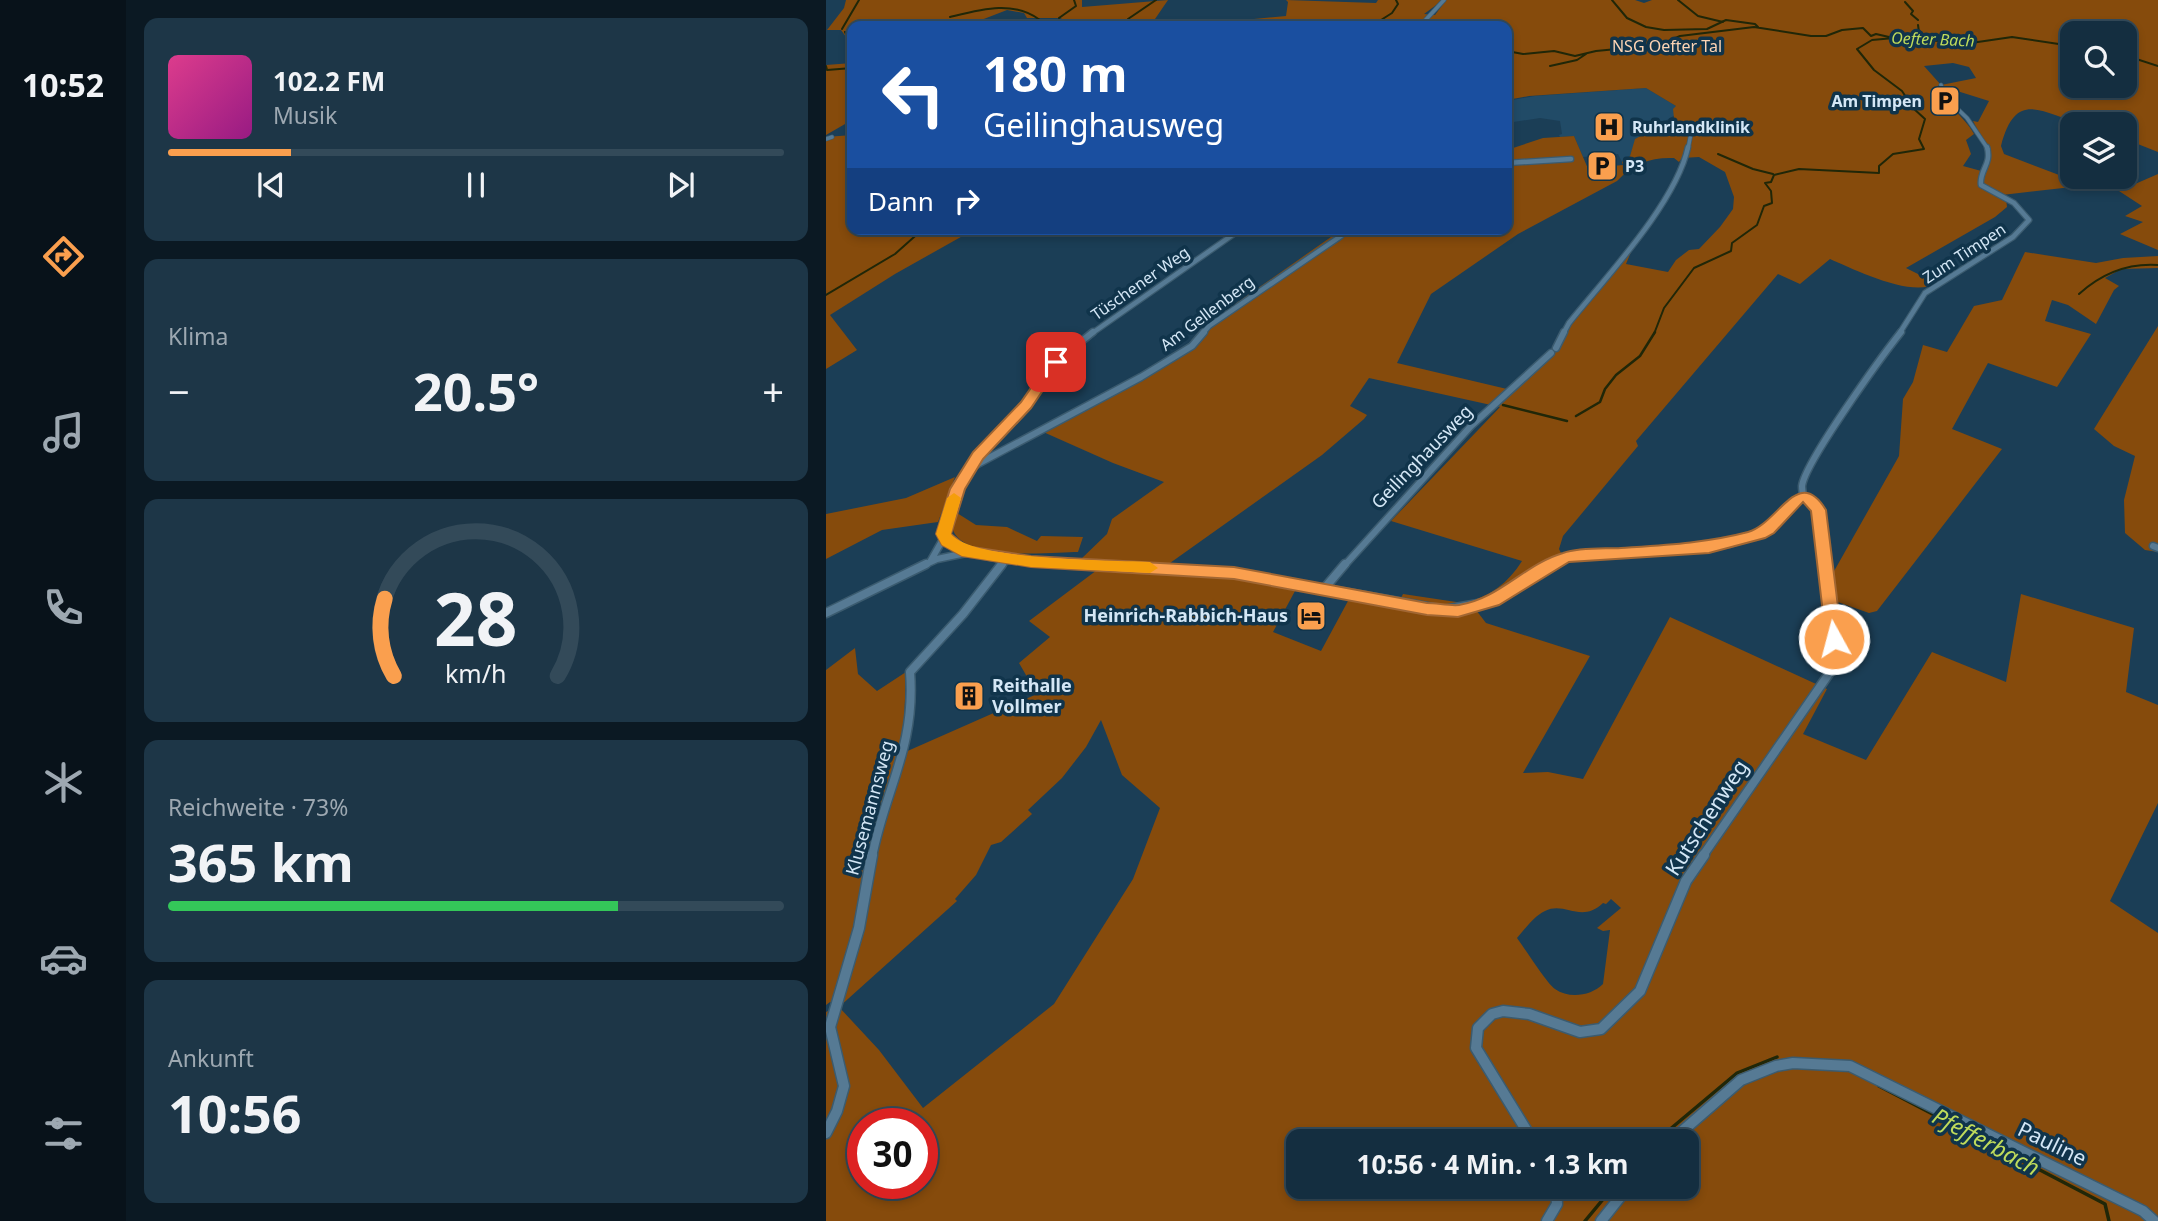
<!DOCTYPE html>
<html lang="de">
<meta charset="utf-8">
<style>
:root{--surface:#142e40;--page:#1d3647;--text:#f1f3f6;--muted:#9da8b1;--line:#334a59;--accent:#fa9f4e}
body{margin:0;font-family:"Noto Sans",sans-serif;background:var(--page);color:var(--text);height:100vh;display:flex;flex-direction:column;font-size:26px;white-space:nowrap}
*{box-sizing:border-box;margin:0}
p{font-size:23px;color:var(--muted)}
.icon{flex:none;width:38px;height:38px;fill:none;stroke:currentColor;stroke-width:2;stroke-linecap:round;stroke-linejoin:round}
.map{position:relative;flex:1;overflow:hidden}
.panel{display:flex;flex-direction:column;gap:18px;padding:18px;background:#0b1923;width:700px}
.panel>*{flex:none}
.hud{position:absolute;left:21px;top:21px;width:665px;height:214px;border-radius:14px;box-shadow:0 4px 10px #0003,0 0 0 2px var(--line);background:#1a4fa0;color:#fff;overflow:hidden}
.controls{position:absolute;left:1234px;top:21px;display:grid;gap:14px}
.controls a{display:grid;place-items:center;width:77px;height:77px;border-radius:14px;background:var(--surface);box-shadow:0 4px 10px #0003,0 0 0 2px var(--line);font-size:35px}
.speed{position:absolute;left:21px;top:1108px;display:flex;gap:14px;font-size:35px;font-weight:700;text-align:center}
.speed>*{display:grid;place-content:center;width:91px;height:91px;border-radius:50%;background:var(--surface);box-shadow:0 4px 10px #0003,0 0 0 2px var(--line);line-height:1}
.speed .limit{border:10px solid #d22;background:#fff;color:#111}
.pin{position:absolute;display:grid;place-items:center;width:60px;height:60px;color:#fff;margin:-30px;border-radius:14px;box-shadow:0 4px 10px #0006}
.me{position:absolute;width:77px;margin:-38px;rotate:353deg;stroke-linejoin:round;filter:drop-shadow(0 0 5px #0008)}
.turn{display:flex;align-items:center;gap:24px;height:147px;padding:0 21px;font-size:32px}
.turn .icon{width:91px;height:91px;stroke-width:2.5}
.turn b{display:block;font-size:49px;line-height:60px}
.then{display:flex;align-items:center;height:66px;padding:0 21px;background:#0003;gap:14px;font-size:26px}
.big{font-size:52px;font-weight:700;line-height:1.1}
.panel .card{flex:1;display:flex;flex-direction:column;justify-content:center;gap:10px;min-width:0;padding:0 24px;border-radius:14px;background:var(--page)}
.panel .dial{align-items:center;gap:0}
.dial svg{height:182px;overflow:visible;fill:none;stroke:var(--line);stroke-width:7;stroke-linecap:round;text-anchor:middle}
.dial text{fill:var(--text);stroke:none}
.song{display:flex;align-items:center;gap:21px}
.cover{width:84px;height:84px;border-radius:10px;background:linear-gradient(135deg,hsl(330 70% 55%),hsl(310 70% 35%))}
.played{height:7px;border-radius:4px;background:linear-gradient(90deg,var(--accent) 20%,var(--line) 20%)}
.keys{display:flex;justify-content:space-around;direction:ltr}
.heat{display:flex;justify-content:space-between;align-items:center;font-size:38px;direction:ltr}
.charge{height:10px;border-radius:5px;background:linear-gradient(90deg,#34c759 73%,var(--line) 0)}
.trip{position:absolute;left:460px;top:1129px;width:413px;height:70px;border-radius:14px;background:var(--surface);box-shadow:0 4px 10px #0003,0 0 0 2px var(--line);font-weight:700;line-height:70px;text-align:center}
main{display:flex;flex:1;min-height:0}
.tab-bar{display:flex;flex-direction:column;width:126px;justify-content:space-around;align-items:center;background:#08121a;color:var(--muted)}
.tab-bar .icon{width:49px;height:49px}
.tab-bar .selected{color:var(--accent)}
.tab-bar b{font-size:32px;color:var(--text)}
.map>svg:first-child{display:block}
.built{fill:#214b67}
.green{fill:#864b0c;fill-rule:evenodd}
.lines{fill:none;stroke-linecap:round;stroke-linejoin:round}
.stream-far2{stroke:#202708;stroke-width:2}
.stream-far1{stroke:#202708;stroke-width:2.5}
.stream{stroke:#202708;stroke-width:3.5}
.minor-far4-casing{stroke:#3b5b6f;stroke-width:5}
.minor-far3-casing{stroke:#3b5b6f;stroke-width:7}
.minor-far2-casing{stroke:#3b5b6f;stroke-width:9}
.minor-far1-casing{stroke:#3b5b6f;stroke-width:11}
.minor-casing{stroke:#3b5b6f;stroke-width:13}
.minor-far4{stroke:#567a94;stroke-width:3.5}
.minor-far3{stroke:#567a94;stroke-width:4.5}
.minor-far2{stroke:#567a94;stroke-width:6}
.minor-far1{stroke:#567a94;stroke-width:8}
.minor{stroke:#567a94;stroke-width:10}
.route{fill:#fa9f4e;stroke:#a26733;stroke-width:2}
.slow{fill:#f59e0b}
.labels{text-anchor:middle;stroke-width:7;stroke-linejoin:round;paint-order:stroke}
.far-water-label{font-size:16px;font-style:italic;fill:#bfdb5b;stroke:#10344b}
.far-park-label{font-size:16px;fill:#fcd4b4;stroke:#10344b}
.far-poi-label{font-size:16px;font-weight:bold;fill:#d4e7f6;stroke:#10344b;text-anchor:start}
.far-street-label{font-size:16px;fill:#d4e7f6;stroke:#10344b}
.street-label{font-size:18px;fill:#d4e7f6;stroke:#10344b}
.poi-label{font-size:18px;font-weight:bold;fill:#d4e7f6;stroke:#10344b;text-anchor:end}
.near-street-label{font-size:21px;fill:#d4e7f6;stroke:#10344b}
.near-water-label{font-size:23px;font-style:italic;fill:#bfdb5b;stroke:#10344b}
</style>
<main>
<nav class="tab-bar">
<b>10:52</b>
<svg class="icon selected" aria-label="directions" viewBox="0 0 24 24"><path d="M12 3l9 9-9 9-9-9zM9 14v-3h6M13 9l2 2-2 2"/></svg>
<svg class="icon" aria-label="music" viewBox="0 0 24 24"><path d="M9 18V5l10-2v13"/><circle cx="6" cy="18" r="3"/><circle cx="16" cy="16" r="3"/></svg>
<svg class="icon" aria-label="phone" viewBox="0 0 24 24"><path d="M5 4h4l2 5-3 2q2 4 5 5l2-3 5 2v4C11 20 4 13 5 4z"/></svg>
<svg class="icon" aria-label="climate" viewBox="0 0 24 24"><path d="M12 3v18M4 7l16 10M4 17L20 7"/></svg>
<svg class="icon" aria-label="car" viewBox="0 0 24 24"><path d="M5 17H2v-5l4-1 3-4h7l3 4 3 1v5h-3M9 17h6M6 11h13"/><circle cx="7" cy="17" r="2"/><circle cx="17" cy="17" r="2"/></svg>
<svg class="icon" aria-label="filters" viewBox="0 0 24 24"><path d="M4 7h16M4 17h16"/><circle cx="9" cy="7" r="2"/><circle cx="15" cy="17" r="2"/></svg>
</nav>
<section class="panel">
<div class="card">
<div class="song"><i class="cover"></i><div><b>102.2 FM</b><p>Musik</p></div></div>
<div class="played"></div>
<div class="keys"><svg class="icon" aria-label="previous" viewBox="0 0 24 24"><path d="M18 5L8 12l10 7zM5 5v14"/></svg><svg class="icon" aria-label="pause" viewBox="0 0 24 24"><path d="M8 5v14M16 5v14"/></svg><svg class="icon" aria-label="next" viewBox="0 0 24 24"><path d="M6 5l10 7-10 7zM19 5v14"/></svg></div>
</div>
<div class="card"><p>Klima</p>
<div class="heat"><a>−</a><b class="big">20.5°</b><a>+</a></div>
</div>
<div class="card dial"><svg viewBox="0 0 100 80">
<path d="M14 69A42 42 0 1 1 86 69"/>
<path d="M14 69A42 42 0 0 1 10 35" stroke="#fa9f4e"/>
<text x="50" y="56" font-size="32" font-weight="700">28</text>
<text x="50" y="72" font-size="11">km/h</text>
</svg></div>
<div class="card"><p>Reichweite · 73%</p><b class="big">365 km</b><div class="charge"></div></div>
<div class="card"><p>Ankunft</p><b class="big">10:56</b></div>
</section>
<div class="map">
<svg width="1332" height="1221" viewBox="0 0 1332 1221">
<rect width="100%" height="100%" fill="#1b3e56"/>
<!-- built -->
<path class="built" d="M820,88L850,106L849,115L810,139L804,156L796,162L792,154L757,157L748,136L734,137L733,135L736,134L734,121L714,118L681,123V101L709,96Z"/>
<!-- green -->
<path class="green" d="M20,0H256V7L342,0L329,19L376,24L460,16L462,2L460,0L550,3L552,0H617L598,14L609,15L620,0H809L818,3L826,0H1332V152L1299,139L1298,124C1286,124 1272,126 1260,124C1220,118 1191,84 1175,146L1178,154L1270,189L1293,191L1332,174V250L1294,234L1317,222L1299,216L1316,206L1293,191L1237,188L1176,195L1180,198L1181,207L1169,217L1080,268L1110,283C1088,299 1027,269 1004,259L974,284L952,274L810,441L812,446L737,536L733,549L736,555L666,599L634,609L573,602L577,594L637,603C664,597 682,583 696,561L565,521L674,407L543,378L524,406L541,415L538,419L496,455L337,568L253,561L281,534L286,519L338,482L287,463L215,431L352,356L378,329L402,309L505,237L490,229H681V150L717,138L748,136L766,178L790,176L786,166L797,165L796,162L804,156L809,139L848,118L847,109L850,106L820,88L703,96L681,100V26H222L236,18H201L198,13L181,10L150,22L134,20L87,26H26L23,41L15,30H1L18,8ZM1246,33H1298V86H1246ZM1127,63L1143,67L1150,78L1115,85L1098,66ZM1112,85L1163,101L1152,122L1147,121C1155,139 1173,153 1159,172L1137,166L1145,154L1140,140L1148,134C1139,116 1116,104 1112,85ZM873,157L899,172L908,197L907,209L894,227L873,249L863,250L850,260L842,272L800,264L805,252L802,249L746,317L732,343L681,389L571,363L605,294L692,234L791,181C807,164 825,157 848,158L853,162L856,158Z
M26,63V120L0,135V65Z
M26,135V229H149L69,274L4,315L31,350L0,369V137Z
M1199,252L1270,263L1297,258L1332,256V268L1295,269L1279,278L1293,286L1288,290L1270,324L1242,305L1226,300L1219,321L1265,334L1231,387L1162,363L1126,429L1176,449L1051,611L1043,613L1009,601L1007,573L1073,456L1077,399L1087,382L1097,345L1121,352L1148,306L1176,300Z
M1332,326V552L1319,550L1299,533L1298,500L1309,456L1288,446L1268,429Z
M129,477L112,522L56,530L0,559V514L80,498Z
M131,513L150,525L181,527L211,541L215,536L257,537L252,552C226,552 113,565 127,515Z
M338,569L374,570L448,582L444,586L469,591L447,632L495,651L522,601C566,605 607,619 650,610L660,623L764,656L697,773L722,772L757,779L844,617L1001,689L977,734L1040,760L1106,652L1180,682L1195,594L1308,628L1300,692L1332,705V803L1284,901L1332,933V1221H0V1012L12,1006L4,1002L0,1005V670L29,648L32,674L51,691L80,672L77,753L211,694L193,663L224,637L203,621L271,570ZM275,720L296,775L334,808L307,879L228,1004L97,1108L53,1050L13,1007L131,901L129,899L150,875L165,845L175,842L206,814L202,810L236,778L260,747ZM785,899L795,908L771,928L777,931L784,930L777,984C765,996 743,999 729,989C719,981 700,950 691,938C699,929 708,916 719,911C739,901 755,924 777,903L780,904ZM37,1124H96V1183H37ZM472,1141H861V1186H472Z"/>
<g class="lines">
<!-- stream-far2 -->
<path class="stream-far2" d="M786,0L801,18L820,27L838,30L881,29L900,20L929,24L932,27
M852,0L872,16L897,22
M1079,2L1087,11L1085,14L1092,20
M124,17C156,9 187,0 214,20
M233,18L250,6L248,0
M304,22L302,19L330,0
M222,24L224,26
M1092,25L1094,39
M236,26H242
M244,26L286,20L290,24L335,26
M567,26L555,23V20L566,13L572,4L570,0
M16,29L33,0
M19,32L26,45
M1069,38L1145,43L1186,37L1246,46
M681,51L697,54L728,51L749,56L770,51L833,45L854,36L928,27L985,36H1000L1016,30L1037,28L1045,36L1050,34L1063,37
M1298,55L1332,66
M0,66L1,70L26,68
M724,66L751,60L760,54
M892,154L927,169L947,174
M1253,294C1275,274 1302,263 1332,265
M0,295L69,254L97,229
M828,334L838,308L868,268L905,251L906,243L931,225L938,206L946,203L945,191L939,183L945,182L948,175L973,169L1053,173V166L1067,154L1098,149L1093,139L1099,119L1087,108L1076,91L1048,70L1031,49L1046,40L1068,38"/>
<!-- stream-far1 -->
<path class="stream-far1" d="M677,405L741,421
M750,416L774,402L779,389L790,375L814,356L829,332"/>
<!-- stream -->
<path class="stream" d="M1053,1086L1279,1204L1283,1221
M830,1141L911,1073L951,1057
M759,1221L788,1186"/>
<!-- minor-far4 casing -->
<g class="minor-far4-casing">
<path id="minor-far4" d="M594,26L618,0
M1115,85L1119,97L1141,118L1162,149
M0,139L6,137
M862,149L866,128L881,121"/>
</g>
<!-- minor-far3 casing -->
<g class="minor-far3-casing">
<path id="minor-far3" d="M681,163L745,159
M265,334L415,229
M376,334L383,326L515,236L520,229
M737,334L743,323C780,277 850,203 862,147
M1073,334L1099,293L1187,237L1203,220L1188,203L1155,185C1153,170 1166,165 1161,147"/>
</g>
<!-- minor-far2 casing -->
<g class="minor-far2-casing">
<path id="minor-far2" d="M730,348L738,332
M146,467L315,377L366,346L378,332
M977,497C977,493 976,490 976,486C979,462 1056,356 1075,332
M977,497C1001,505 997,544 1000,566
M117,534L136,551L180,560L288,566
M1327,546L1332,548
M104,562L116,541L124,509L142,469L200,405L230,362L267,332
M96,566L111,559L140,553
M175,566L180,560
M518,566L645,426L725,353
M721,566L741,557L858,550L903,544L941,531L971,499L977,497"/>
</g>
<!-- minor-far1 casing -->
<g class="minor-far1-casing">
<path id="minor-far1" d="M257,564L408,573L618,610L658,603L723,564
M497,590L519,564
M0,613L100,564
M46,857C59,790 90,746 84,672L137,614L176,564
M876,857L1009,665L1011,657L1000,564"/>
</g>
<!-- minor casing -->
<g class="minor-casing">
<path id="minor" d="M0,1133L11,1111L18,1086L4,1027L33,928L46,855
M707,1141L650,1048L652,1028L666,1014L677,1011L703,1014L754,1032L775,1029L814,991L860,881L878,855
M845,1141L915,1080L950,1066L967,1063L1024,1066L1317,1211L1328,1221
M721,1221L731,1204L730,1186
M775,1221L803,1186"/>
</g>
<!-- minor-far4 -->
<use href="#minor-far4" class="minor-far4"/>
<!-- minor-far3 -->
<use href="#minor-far3" class="minor-far3"/>
<!-- minor-far2 -->
<use href="#minor-far2" class="minor-far2"/>
<!-- minor-far1 -->
<use href="#minor-far1" class="minor-far1"/>
<!-- minor -->
<use href="#minor" class="minor"/>
</g>
<!-- route -->
<path class="route" d="M230,358L236,362L205,408L157,459L139,489L125,534L140,546L205,556L408,567L601,603C611,603 623,606 633,605C673,599 699,564 737,553C755,547 777,549 795,548C839,545 880,543 922,532C952,524 972,464 1000,510L1016,639L1008,645L1000,639L985,511L977,502L948,533L939,538L883,553L743,562L673,605L632,617L601,615L408,579L205,567L136,556L116,545L110,534L124,489L147,452L195,402L225,359Z"/>
<!-- slow -->
<path class="slow" d="M128,493L135,498L125,534C147,561 285,560 324,562L332,568L324,573L205,567L136,556L116,545L110,534L121,498Z"/>
<!-- icons -->
<defs>
<g id="parking-square" transform="scale(1.575)"><rect x="-9" y="-9" width="18" height="18" rx="4" fill="#fa9f4e" stroke="#10344b"/><path d="M-3.5-5.5H1a3.5 3.5 0 0 1 0 7H-1V5.5H-3.5ZM-1-3.4V-.6H.8a1.4 1.4 0 0 0 0-2.8Z" fill="#111"/></g>
<g id="hospital-square" transform="scale(1.575)"><rect x="-9" y="-9" width="18" height="18" rx="4" fill="#fa9f4e" stroke="#10344b"/><path d="M-5-5h3v3.5h4V-5h3V5h-3V1.5h-4V5h-3Z" fill="#111"/></g>
<g id="hotel-square" transform="scale(1.575)"><rect x="-9" y="-9" width="18" height="18" rx="4" fill="#fa9f4e" stroke="#10344b"/><path d="M-6-4.5h1.5V1H6V5H4.5V3h-9V5H-6ZM-4 0a1.8 1.8 0 1 1 3.6 0ZM.5 0V-2.5h3Q6-2.5 6 0Z" fill="#111"/></g>
<g id="building-square" transform="scale(1.575)"><rect x="-9" y="-9" width="18" height="18" rx="4" fill="#fa9f4e" stroke="#10344b"/><path d="M-4-6H4V6H1V3H-1V6H-4ZM-2.5-4.3h1.7v1.8h-1.7ZM.8-4.3h1.7v1.8H.8ZM-2.5-1h1.7V.8h-1.7ZM.8-1h1.7V.8H.8Z" fill="#111"/></g>
</defs>
<g fill-rule="evenodd">
<use href="#parking-square" x="1119" y="101"/>
<use href="#hospital-square" x="783" y="127"/>
<use href="#parking-square" x="776" y="166"/>
<use href="#hotel-square" x="485" y="616"/>
<use href="#building-square" x="143" y="696"/>
</g>
<g class="labels">
<!-- far-water labels -->
<g class="far-water-label">
<text transform="translate(1107 39) rotate(2)" y="6">Oefter Bach</text>
</g>
<!-- far-park labels -->
<g class="far-park-label">
<text x="841" y="52">NSG Oefter Tal</text>
</g>
<!-- far-poi labels -->
<g class="far-poi-label">
<text x="1096" y="107" text-anchor="end">Am Timpen</text>
<text x="806" y="133">Ruhrlandklinik</text>
<text x="799" y="172">P3</text>
</g>
<!-- far-street labels -->
<g class="far-street-label">
<text transform="translate(1138 253) rotate(-33)" y="6">Zum Timpen</text>
<text transform="translate(314 283) rotate(-35)" y="6">Tüschener Weg</text>
<text transform="translate(381 313) rotate(-37)" y="6">Am Gellenberg</text>
</g>
<!-- street labels -->
<g class="street-label">
<text transform="translate(596 457) rotate(-46)" y="6">Geilinghausweg</text>
<text transform="translate(44 808) rotate(-75)" y="6">Klusemannsweg</text>
</g>
<!-- poi labels -->
<g class="poi-label">
<text x="462" y="622">Heinrich-Rabbich-Haus</text>
<text x="166" y="692" text-anchor="start">Reithalle<tspan x="166" dy="21">Vollmer</tspan></text>
</g>
<!-- near-street labels -->
<g class="near-street-label">
<text transform="translate(881 818) rotate(-57)" y="7">Kutschenweg</text>
<text transform="translate(1226 1144) rotate(26)" y="7">Pauline</text>
</g>
<!-- near-water labels -->
<g class="near-water-label">
<text transform="translate(1160 1142) rotate(28)" y="8">Pfefferbach</text>
</g>
</g>
</svg>
<div class="controls">
<a><svg class="icon" aria-label="search" viewBox="0 0 24 24"><circle cx="10" cy="10" r="6"/><path d="M15 15l6 6"/></svg></a>
<a><svg class="icon" aria-label="layers" viewBox="0 0 24 24"><path d="M12 4l9 5-9 5-9-5zM3 14l9 5 9-5"/></svg></a>
</div>
<div class="speed"><div class="limit">30</div></div>
<div class="pin" style="left:230px;top:362px;background:#d93025"><svg class="icon" aria-label="arrive" viewBox="0 0 24 24"><path d="M6 21V4h12l-3 4 3 4H6"/></svg></div>
<svg class="me" style="left:1008px;top:639px" viewBox="-20 -20 40 40"><circle r="17" fill="#fa9f4e" stroke="#fff" stroke-width="3"/><path d="M0-11L8 9 0 5-8 9z" fill="#fff"/></svg>
<div class="trip">10:56 · 4 Min. · 1.3 km</div>
<div class="hud">
<div class="turn"><svg class="icon" aria-label="left" viewBox="0 0 24 24"><path d="M17 20v-9H6M10 6l-5 5 5 5"/></svg><div><b>180 m</b>Geilinghausweg</div></div>
<div class="then">Dann<svg class="icon" aria-label="right" viewBox="0 0 24 24"><path d="M7 20v-9h11M14 6l5 5-5 5"/></svg></div>
</div>
</div>
</main>
